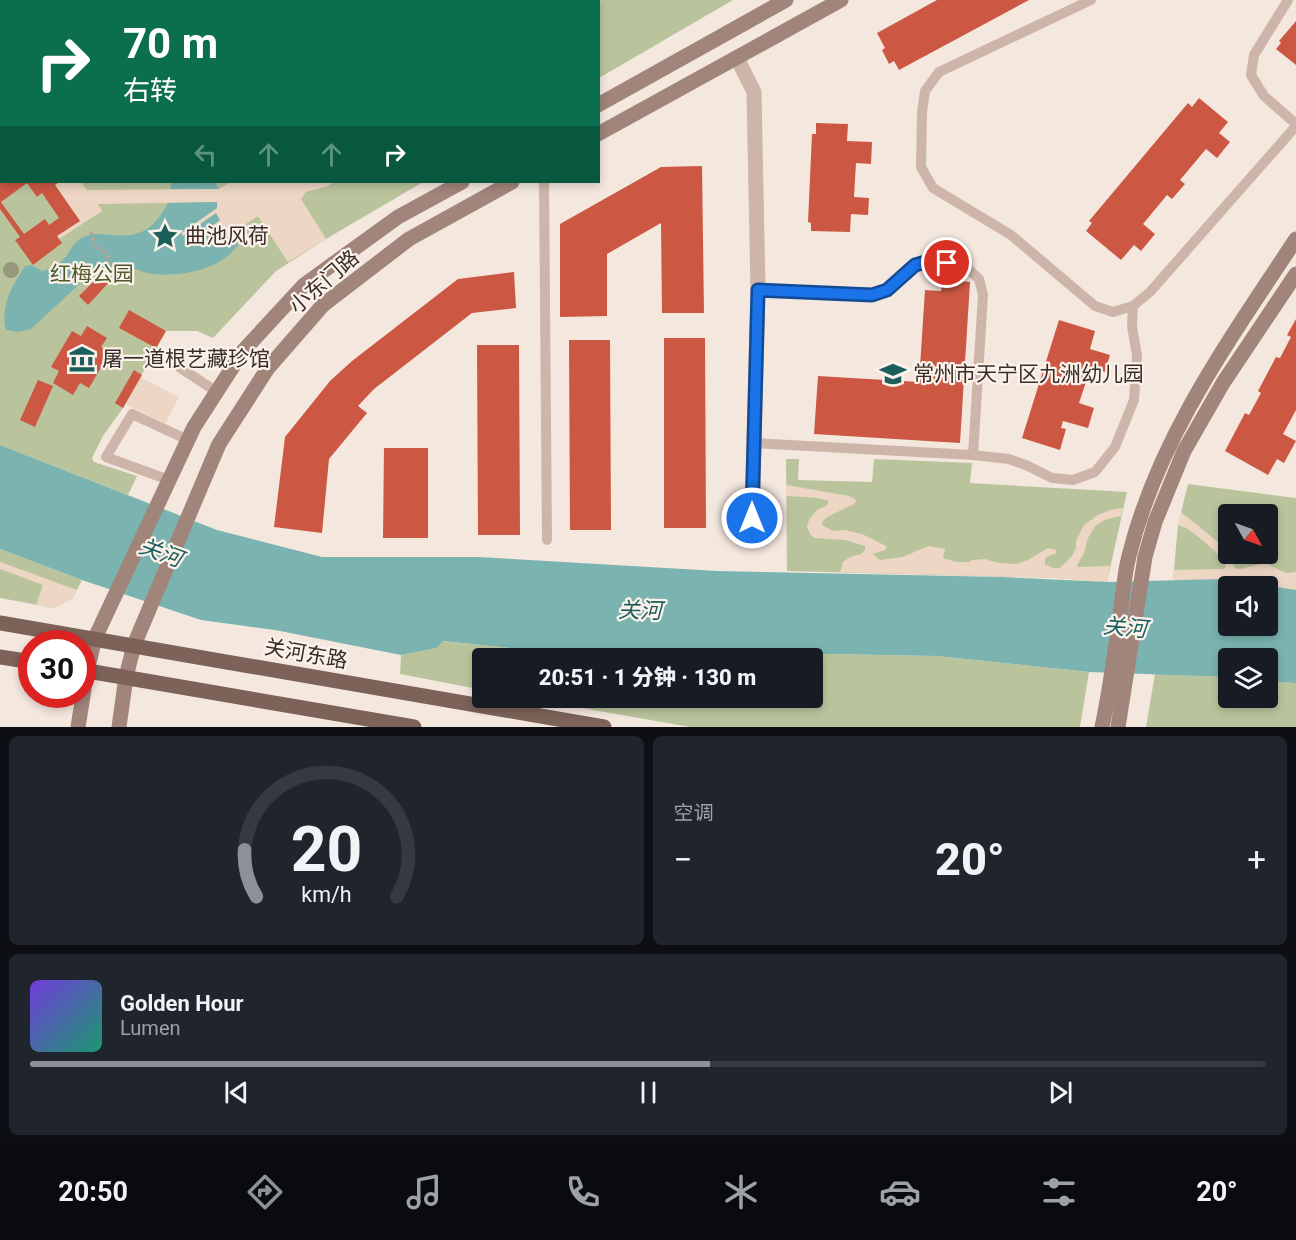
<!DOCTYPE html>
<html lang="zh">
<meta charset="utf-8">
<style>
:root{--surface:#171b24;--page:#20242c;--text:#f1f3f6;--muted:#9ea1a6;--line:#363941;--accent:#8c9099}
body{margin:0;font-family:Roboto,"Noto Sans SC",sans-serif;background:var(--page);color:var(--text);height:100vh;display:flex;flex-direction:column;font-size:22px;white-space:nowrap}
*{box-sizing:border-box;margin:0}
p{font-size:20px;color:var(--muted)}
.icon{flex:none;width:33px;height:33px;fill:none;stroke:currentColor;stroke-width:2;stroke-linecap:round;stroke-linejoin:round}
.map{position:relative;height:727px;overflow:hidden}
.side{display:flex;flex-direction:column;gap:9px;padding:9px;background:#0d0f14;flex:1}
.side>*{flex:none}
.banner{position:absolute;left:0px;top:0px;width:600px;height:183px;box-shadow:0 3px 9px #0003;background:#0b6e4f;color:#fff;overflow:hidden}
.needle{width:39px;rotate:130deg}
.tools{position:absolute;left:1218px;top:504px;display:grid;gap:12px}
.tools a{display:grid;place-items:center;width:60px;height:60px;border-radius:6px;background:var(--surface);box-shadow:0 3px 9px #0003;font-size:30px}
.speed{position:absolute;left:18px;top:630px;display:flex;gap:12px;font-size:30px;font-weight:700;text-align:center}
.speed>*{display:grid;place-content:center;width:78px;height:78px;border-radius:50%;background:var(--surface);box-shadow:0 3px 9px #0003;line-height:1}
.speed .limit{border:9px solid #d22;background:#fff;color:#111}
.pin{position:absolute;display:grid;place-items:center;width:51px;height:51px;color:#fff;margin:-26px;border:3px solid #fff;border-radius:50%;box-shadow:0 2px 6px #0007}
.me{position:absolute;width:66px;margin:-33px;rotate:0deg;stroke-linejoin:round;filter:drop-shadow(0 0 4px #0008)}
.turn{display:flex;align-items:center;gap:21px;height:126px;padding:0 24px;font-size:27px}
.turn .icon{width:78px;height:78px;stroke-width:2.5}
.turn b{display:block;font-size:42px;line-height:51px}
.lanes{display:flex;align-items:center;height:57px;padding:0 24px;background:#0003;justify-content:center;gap:30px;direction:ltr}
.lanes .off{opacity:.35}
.big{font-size:45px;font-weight:800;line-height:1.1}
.side .widget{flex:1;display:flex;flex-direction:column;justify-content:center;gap:9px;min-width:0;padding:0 21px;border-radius:9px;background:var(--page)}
.side .dial{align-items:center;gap:0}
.dial svg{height:156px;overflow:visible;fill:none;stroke:var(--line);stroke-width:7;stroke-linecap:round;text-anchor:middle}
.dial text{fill:var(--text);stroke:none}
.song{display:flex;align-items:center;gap:18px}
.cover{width:72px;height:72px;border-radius:9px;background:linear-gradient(135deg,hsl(260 70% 55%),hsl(160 70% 35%))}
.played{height:6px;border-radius:3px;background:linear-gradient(90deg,var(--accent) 55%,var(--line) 55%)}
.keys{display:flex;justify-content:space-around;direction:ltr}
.heat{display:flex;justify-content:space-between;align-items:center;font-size:33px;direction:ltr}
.side .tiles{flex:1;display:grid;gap:9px;grid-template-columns:1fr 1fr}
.widget:last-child{grid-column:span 2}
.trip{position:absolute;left:472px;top:648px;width:351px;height:60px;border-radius:6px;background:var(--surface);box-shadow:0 3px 9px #0003;font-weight:800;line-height:60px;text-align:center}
.tabs{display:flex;height:96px;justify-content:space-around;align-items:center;background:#090b0e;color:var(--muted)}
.tabs .icon{width:42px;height:42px}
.tabs .active{color:var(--accent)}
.tabs b{font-size:27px;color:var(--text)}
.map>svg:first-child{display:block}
.green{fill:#bac49c;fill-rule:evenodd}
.plaza{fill:#edd7c4}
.water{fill:#7bb3b0;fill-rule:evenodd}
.building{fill:#cc5843;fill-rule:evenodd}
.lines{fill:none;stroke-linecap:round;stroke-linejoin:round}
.path{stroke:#b9a093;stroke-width:4;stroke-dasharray:3 3;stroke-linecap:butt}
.lane{stroke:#cdb6a9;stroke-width:10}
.street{stroke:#cdb6a9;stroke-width:15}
.secondary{stroke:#a1847a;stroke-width:15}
.primary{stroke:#7c6259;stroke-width:15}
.tree{fill:#98997c}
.route-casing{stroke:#114b97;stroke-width:15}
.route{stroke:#1a73e8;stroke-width:10}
.labels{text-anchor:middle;stroke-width:4.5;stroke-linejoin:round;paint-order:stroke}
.poi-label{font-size:21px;fill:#3a2d29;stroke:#fbf2eb;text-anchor:start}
.park-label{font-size:21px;fill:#4d592b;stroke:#fbf2eb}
.street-label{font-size:21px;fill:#3a2d29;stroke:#fbf2eb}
.water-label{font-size:22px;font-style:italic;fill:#1c5e5c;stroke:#fbf2eb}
</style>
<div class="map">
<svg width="1296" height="727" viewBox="0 0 1296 727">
<rect width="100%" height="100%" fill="#f4e7de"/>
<!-- green -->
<path class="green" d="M0,0H733L599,78L598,2H2V182H423L326,239L276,271L213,338L197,331H166L123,408L103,436L92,458L94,462L137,476L128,495L0,445Z
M786,459H799L798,480L872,482L874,459L972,463L970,483L1127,492L1107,582L1056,578L787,571Z
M1188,484L1296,498V590L1223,579L1173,580L1178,525ZM1228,514H1268V554H1228Z
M0,549L82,580L73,598L54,608L0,598Z
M442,641L511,648L937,656L1089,672L1080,727H690L525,698H813V658H483V690L400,674L401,655L437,648Z
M1155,674L1228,677V698H1268V681L1296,683V727H1146Z"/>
<!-- plaza -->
<path class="plaza" d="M59,182H81L87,190L219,189L231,182H334L328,186L306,192L301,199L326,239L288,262L258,216L213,246L211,242H199L196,238L220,220L183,236L181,233L217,208L216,202L98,204L102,211L59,239L57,236L80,221L55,185Z
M140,377L179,397L165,424L125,404Z
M786,485L849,496L855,499L856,501L854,504L827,517L823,521L822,525L833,531L845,530L862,534L884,545L887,547L885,550L872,554L880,560L903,557L928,546L945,549L943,558L956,562H969L972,560L985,559L998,563L1016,564L1028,560L1048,548L1056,550V553L1045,558V564L1053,568H1060L1072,556L1076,548V541L1084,525L1098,515L1110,510L1123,508L1121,516L1107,519L1096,525L1088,538L1084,553L1077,565L1078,567L1110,566L1107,582L1056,578L840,572L843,562L850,557L861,554L865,550V546L845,540L814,538L810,534L807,527L809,520L817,510L826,506L828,504V501L818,498L786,496Z
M1181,512L1224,547L1235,568L1240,569L1265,563L1286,573L1296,572V590L1223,579L1173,580L1174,570L1224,569L1226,566L1216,552L1201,539L1188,529L1178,525Z
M0,562L77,590L73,598L54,608L36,605L43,585L0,569Z"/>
<!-- water -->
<path class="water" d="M0,0H193V1L2,2L1,26Z
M172,182H215L219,189H170Z
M217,202V208L181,233L183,236L216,213L220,220L196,238L199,241L221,225L227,230L211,242L213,246L230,233L236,238L238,245C220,270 182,277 153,274C136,272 123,259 104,269L100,265L31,329L19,332L6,330C0,306 12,286 25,266L31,265L42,271C49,269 58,266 63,260C71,252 72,242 84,237C94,232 102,234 112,235C142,238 154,228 168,203Z
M0,445L217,530L322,557H478L717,571L1002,577L1107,582L1223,579L1296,590V683L1268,681V658H1228V677L1089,672L937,656L511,648L443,641L437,648L401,655L275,630L201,620L82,580L0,549ZM1228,586H1268V626H1228Z"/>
<!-- building -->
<path class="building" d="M937,0H1029L899,70L894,61L889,64L882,50L885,48L877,33Z
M1296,21V65L1276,49L1281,43L1279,41Z
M1199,98L1228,122L1219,133L1230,142L1217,158L1206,149L1180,180L1185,184L1172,199L1167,195L1143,224L1155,234L1141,251L1134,245L1121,260L1086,231L1092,223L1089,221L1188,103L1192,107Z
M816,123L848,124L847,141L872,142L871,164L856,163L854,197L869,198L868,215L851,214L850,232L811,231V223L808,222L812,134H816Z
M702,166L704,313H662L661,223L607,254V316L560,317V224L661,167Z
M0,182H59L55,185L80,221L57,236L62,243L33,265L15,240L20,237L0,209ZM27,183L37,197L42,193L59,218L49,225L45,219L24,234L1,202Z
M103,272L111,280L88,305L79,296Z
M514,272L516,308L472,313L374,389L358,406L367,413L329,459L322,533L274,527L285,437L330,381L352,361L458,279Z
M942,280L970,282L960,443L814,434L818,376L919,382L925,290L941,291Z
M129,310L166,331L156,348L119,328Z
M1296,319V410L1283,434L1296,441L1284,463L1277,459L1268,475L1225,451L1245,413L1249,415L1261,393L1258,391L1276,357L1280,358L1291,337L1287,335Z
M1059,320L1095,331L1090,349L1110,355L1105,372L1091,367L1079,403L1094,408L1088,428L1063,421L1061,428L1066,429L1060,450L1022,438Z
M87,326L107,338L101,347L110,352L89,388L80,383L73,395L53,383L59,371L51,367L72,331L81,336Z
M664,338H705L706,528H664Z
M569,340H610L611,530H570Z
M477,345H519L520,535H478Z
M134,370L142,375L123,408L115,403Z
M38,380L53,386L35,427L20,420Z
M384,448H428V538H383Z
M813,676L822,677L818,707L789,703L790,698H813Z"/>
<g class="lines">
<!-- path -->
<path class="path" d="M91,232L94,244L106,253L109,267"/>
<!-- lane -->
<path class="lane" d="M1091,0L939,72L925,91L922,112L921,167L933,188L1011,235L1095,306L1113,312L1133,306L1150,292L1296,126
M1288,0L1254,55L1251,75L1264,96L1296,124
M544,182L547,540
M170,361L217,392
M752,443L973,455L983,295L979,279L964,265L929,261L915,265L887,290L872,295L758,290
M973,455L1009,459L1028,466L1052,478L1073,480L1095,472L1115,447L1134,400L1137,356L1132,326L1133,306
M169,480L106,457L132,414L188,440"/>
<!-- street -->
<path class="street" d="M737,58L754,92L758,290L752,518"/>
<!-- secondary -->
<path class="secondary" d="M598,105L786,0
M598,134L841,0
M78,727L87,671L95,638L194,427L243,351L304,285L398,217L462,182
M119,727L126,677L134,645L219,444L268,368L323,305L409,239L512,182
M1102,727C1110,690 1115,652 1120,615C1123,595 1124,575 1129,556C1158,438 1230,339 1296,239
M1118,727L1145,557L1155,522L1184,451L1223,383L1296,274"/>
<!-- primary -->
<path class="primary" d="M0,623L604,727
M0,657L32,662
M82,670L414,727"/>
</g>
<!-- trees -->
<circle class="tree" cx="11" cy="270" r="8"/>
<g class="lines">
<!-- route casing -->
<g class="route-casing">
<path id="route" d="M752,518L758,290L872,295L887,290L915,265L929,261L947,263"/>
</g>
<!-- route -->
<use href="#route" class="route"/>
</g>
<!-- icons -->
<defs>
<g id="sight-bare" transform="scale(2.07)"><path d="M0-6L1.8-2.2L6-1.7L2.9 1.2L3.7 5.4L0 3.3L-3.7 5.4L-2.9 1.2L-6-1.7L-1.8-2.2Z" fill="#1c5e5c" stroke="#fbf2eb" stroke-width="2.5" paint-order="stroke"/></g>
<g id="museum-bare" transform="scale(2.07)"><path d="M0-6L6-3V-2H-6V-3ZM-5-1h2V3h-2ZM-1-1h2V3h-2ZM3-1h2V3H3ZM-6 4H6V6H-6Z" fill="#1c5e5c" stroke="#fbf2eb" stroke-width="2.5" paint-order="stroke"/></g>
<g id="school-bare" transform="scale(2.07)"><path d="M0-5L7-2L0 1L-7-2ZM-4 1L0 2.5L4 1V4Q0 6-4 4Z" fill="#1c5e5c" stroke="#fbf2eb" stroke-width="2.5" paint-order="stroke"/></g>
</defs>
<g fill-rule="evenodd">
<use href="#sight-bare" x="165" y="236"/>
<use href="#museum-bare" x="82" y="359"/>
<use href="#school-bare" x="893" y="374"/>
</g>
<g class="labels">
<!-- poi labels -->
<g class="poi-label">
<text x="185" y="243">曲池风荷</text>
<text x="102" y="366">屠一道根艺藏珍馆</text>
<text x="913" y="381">常州市天宁区九洲幼儿园</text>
</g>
<!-- park labels -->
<g class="park-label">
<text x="92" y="281">红梅公园</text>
</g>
<!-- street labels -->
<g class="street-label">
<text transform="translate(324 282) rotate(-41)" y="7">小东门路</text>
<text transform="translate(306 654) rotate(10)" y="7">关河东路</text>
</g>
<!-- water labels -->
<g class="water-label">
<text transform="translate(161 552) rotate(20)" y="8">关河</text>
<text transform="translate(640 610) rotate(1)" y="8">关河</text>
<text transform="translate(1125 627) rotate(5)" y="8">关河</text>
</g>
</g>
</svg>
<div class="tools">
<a><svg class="needle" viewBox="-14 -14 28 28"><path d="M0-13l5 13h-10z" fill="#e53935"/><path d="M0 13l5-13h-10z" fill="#9ea1a6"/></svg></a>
<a><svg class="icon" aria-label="sound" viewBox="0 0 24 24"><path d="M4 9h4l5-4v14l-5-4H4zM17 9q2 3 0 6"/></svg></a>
<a><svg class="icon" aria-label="layers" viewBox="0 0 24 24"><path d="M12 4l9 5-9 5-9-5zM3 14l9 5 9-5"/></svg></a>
</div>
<div class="speed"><div class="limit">30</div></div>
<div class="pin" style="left:947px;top:263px;background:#d93025"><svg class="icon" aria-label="arrive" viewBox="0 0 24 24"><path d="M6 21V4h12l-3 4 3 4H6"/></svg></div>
<svg class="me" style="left:752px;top:518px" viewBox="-20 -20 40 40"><circle r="17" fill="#1a73e8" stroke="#fff" stroke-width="3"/><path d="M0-11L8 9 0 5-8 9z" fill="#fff"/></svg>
<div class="trip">20:51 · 1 分钟 · 130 m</div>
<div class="banner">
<div class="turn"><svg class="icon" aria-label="right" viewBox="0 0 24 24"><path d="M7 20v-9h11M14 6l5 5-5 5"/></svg><div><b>70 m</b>右转</div></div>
<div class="lanes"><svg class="icon off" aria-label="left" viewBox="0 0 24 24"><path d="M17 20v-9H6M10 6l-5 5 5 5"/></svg><svg class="icon off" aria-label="ahead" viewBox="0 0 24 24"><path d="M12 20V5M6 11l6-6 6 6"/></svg><svg class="icon off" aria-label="ahead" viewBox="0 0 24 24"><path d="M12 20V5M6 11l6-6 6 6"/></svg><svg class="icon" aria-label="right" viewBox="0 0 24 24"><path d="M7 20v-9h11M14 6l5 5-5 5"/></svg></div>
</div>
</div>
<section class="side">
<div class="tiles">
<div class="widget dial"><svg viewBox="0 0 100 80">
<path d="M14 69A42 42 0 1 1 86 69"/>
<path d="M14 69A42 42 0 0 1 8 45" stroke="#8c9099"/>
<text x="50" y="56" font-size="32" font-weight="700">20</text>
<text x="50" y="72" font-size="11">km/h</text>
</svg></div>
<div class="widget"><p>空调</p>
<div class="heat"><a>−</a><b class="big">20°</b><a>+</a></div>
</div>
<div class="widget">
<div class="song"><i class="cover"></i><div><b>Golden Hour</b><p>Lumen</p></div></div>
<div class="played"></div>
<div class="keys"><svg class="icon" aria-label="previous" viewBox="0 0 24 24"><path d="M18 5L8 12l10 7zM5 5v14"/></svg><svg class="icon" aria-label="pause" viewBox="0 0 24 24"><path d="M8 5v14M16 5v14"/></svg><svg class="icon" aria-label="next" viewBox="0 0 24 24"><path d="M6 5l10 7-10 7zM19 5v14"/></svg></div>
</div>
</div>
</section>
<nav class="tabs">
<b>20:50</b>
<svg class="icon active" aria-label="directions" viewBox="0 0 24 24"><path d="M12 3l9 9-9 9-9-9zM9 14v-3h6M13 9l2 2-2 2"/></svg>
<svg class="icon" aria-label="music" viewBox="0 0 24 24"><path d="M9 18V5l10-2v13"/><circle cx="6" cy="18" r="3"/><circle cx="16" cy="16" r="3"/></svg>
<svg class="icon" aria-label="phone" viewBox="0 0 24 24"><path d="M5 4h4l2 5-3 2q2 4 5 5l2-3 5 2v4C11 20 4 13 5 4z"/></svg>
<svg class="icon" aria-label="climate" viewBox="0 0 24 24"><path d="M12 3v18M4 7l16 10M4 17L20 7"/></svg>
<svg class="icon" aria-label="car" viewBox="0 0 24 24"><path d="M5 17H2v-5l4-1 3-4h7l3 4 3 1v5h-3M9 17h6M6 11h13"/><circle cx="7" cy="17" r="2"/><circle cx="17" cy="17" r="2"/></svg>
<svg class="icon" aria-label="filters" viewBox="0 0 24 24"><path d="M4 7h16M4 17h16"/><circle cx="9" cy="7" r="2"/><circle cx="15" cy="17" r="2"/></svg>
<b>20°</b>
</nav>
